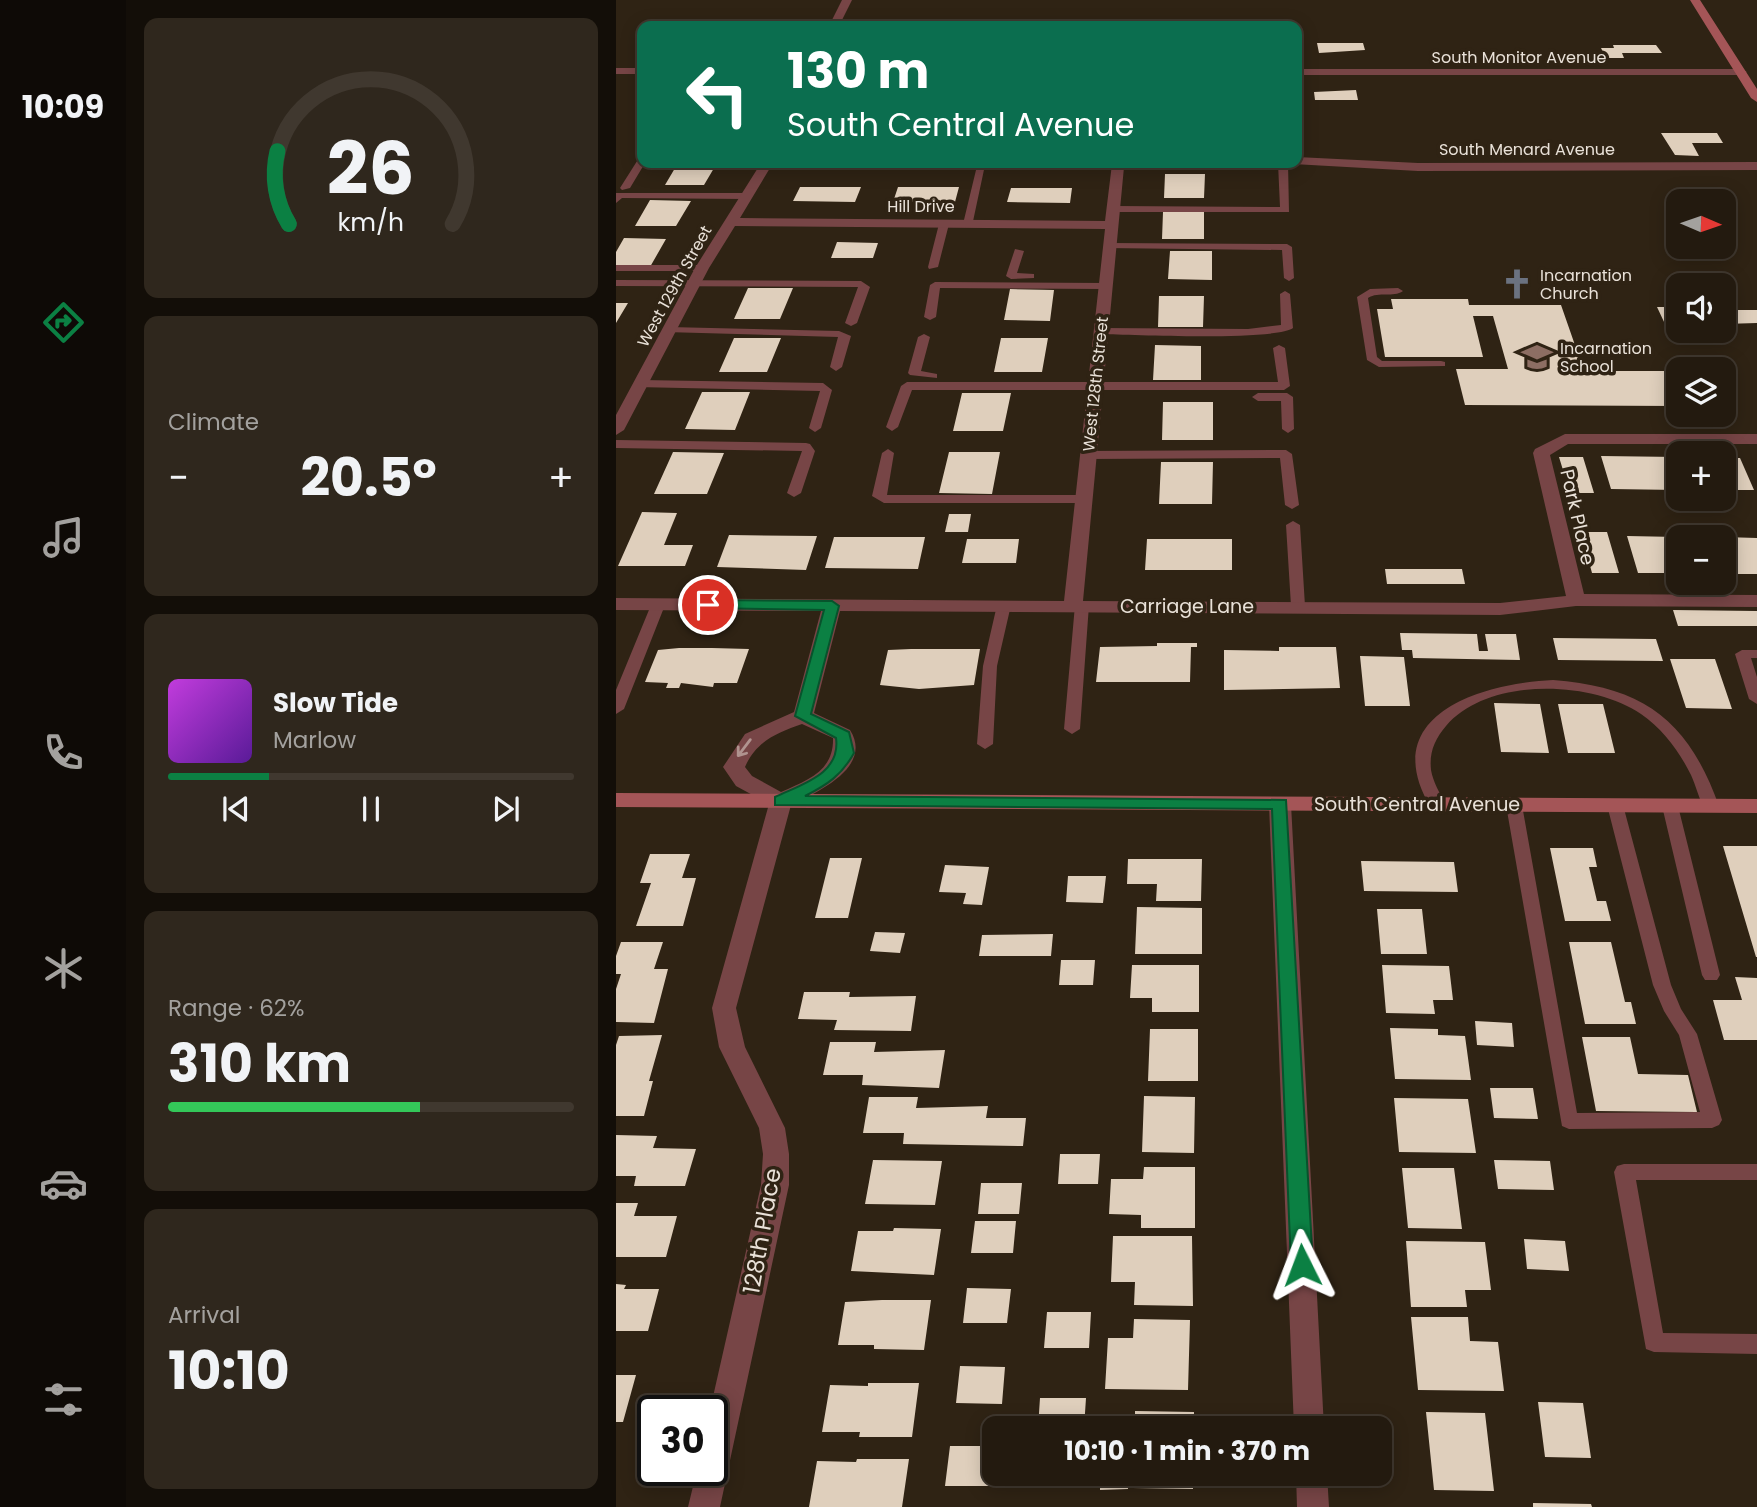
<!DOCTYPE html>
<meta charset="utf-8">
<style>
:root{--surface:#231a0f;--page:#2f271d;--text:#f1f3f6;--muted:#a3a19e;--line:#40382f;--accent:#0b8043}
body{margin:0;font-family:Poppins,sans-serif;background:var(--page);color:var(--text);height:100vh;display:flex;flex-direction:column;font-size:26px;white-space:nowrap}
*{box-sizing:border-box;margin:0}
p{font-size:23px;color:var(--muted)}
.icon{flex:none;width:38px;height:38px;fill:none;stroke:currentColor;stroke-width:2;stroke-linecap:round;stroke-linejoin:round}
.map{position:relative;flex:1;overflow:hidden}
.side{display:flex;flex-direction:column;gap:18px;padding:18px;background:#130e08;width:490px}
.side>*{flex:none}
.hud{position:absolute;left:21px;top:21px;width:665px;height:147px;border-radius:14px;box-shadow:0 4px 18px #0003,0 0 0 2px var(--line);background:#0b6e4f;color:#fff;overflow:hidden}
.needle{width:46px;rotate:92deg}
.tools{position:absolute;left:1050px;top:189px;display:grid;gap:14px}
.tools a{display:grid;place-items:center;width:70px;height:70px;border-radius:14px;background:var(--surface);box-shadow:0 4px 18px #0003,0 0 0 2px var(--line);font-size:35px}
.speed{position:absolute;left:21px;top:1395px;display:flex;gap:14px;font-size:35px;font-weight:700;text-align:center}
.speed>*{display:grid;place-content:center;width:91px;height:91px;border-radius:50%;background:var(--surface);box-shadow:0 4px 18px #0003,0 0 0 2px var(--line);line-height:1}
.speed .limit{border:4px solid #111;border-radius:10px;background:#fff;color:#111}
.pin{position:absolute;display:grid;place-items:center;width:60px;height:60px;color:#fff;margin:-30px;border:4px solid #fff;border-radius:50%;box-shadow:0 2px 7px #0007}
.me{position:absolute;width:77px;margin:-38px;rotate:357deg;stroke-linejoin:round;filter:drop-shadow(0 0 5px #0008)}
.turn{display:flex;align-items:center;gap:24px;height:147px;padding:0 35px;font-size:32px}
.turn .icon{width:91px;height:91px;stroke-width:2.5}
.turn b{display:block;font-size:49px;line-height:60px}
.big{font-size:52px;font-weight:700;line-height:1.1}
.side .tile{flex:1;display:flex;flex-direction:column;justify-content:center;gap:10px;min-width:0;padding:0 24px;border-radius:14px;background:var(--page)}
.side .dial{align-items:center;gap:0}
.dial svg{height:182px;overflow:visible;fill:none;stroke:var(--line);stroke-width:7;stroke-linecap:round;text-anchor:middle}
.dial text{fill:var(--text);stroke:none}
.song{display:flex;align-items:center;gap:21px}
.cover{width:84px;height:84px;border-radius:10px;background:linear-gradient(135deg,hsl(290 70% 55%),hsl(270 70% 35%))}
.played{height:7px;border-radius:4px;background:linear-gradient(90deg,var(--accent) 25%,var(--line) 25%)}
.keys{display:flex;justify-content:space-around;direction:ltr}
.heat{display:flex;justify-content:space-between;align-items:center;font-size:38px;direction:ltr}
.charge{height:10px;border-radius:5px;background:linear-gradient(90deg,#34c759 62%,var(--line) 0)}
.trip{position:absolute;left:366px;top:1416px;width:410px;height:70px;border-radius:14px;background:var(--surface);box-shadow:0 4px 18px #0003,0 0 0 2px var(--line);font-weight:700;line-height:70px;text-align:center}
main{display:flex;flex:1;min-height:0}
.tabs{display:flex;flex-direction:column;width:126px;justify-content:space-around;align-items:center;background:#0e0a06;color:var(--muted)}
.tabs .icon{width:49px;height:49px}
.tabs .active{color:var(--accent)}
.tabs b{font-size:32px;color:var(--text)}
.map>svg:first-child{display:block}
.building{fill:#dfcfbc}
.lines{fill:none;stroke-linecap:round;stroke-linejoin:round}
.lane{fill:#774546;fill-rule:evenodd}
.street{fill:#774546;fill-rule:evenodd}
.secondary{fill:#a45557;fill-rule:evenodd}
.oneway{stroke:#b0938f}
.route{fill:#0b8043;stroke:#07532c;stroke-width:2}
.labels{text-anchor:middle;stroke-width:7;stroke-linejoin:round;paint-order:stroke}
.far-street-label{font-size:16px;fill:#e9e1d8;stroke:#2f2314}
.far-poi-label{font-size:16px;fill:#e9e1d8;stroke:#2f2314;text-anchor:start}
.street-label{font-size:19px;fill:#e9e1d8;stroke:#2f2314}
.near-street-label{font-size:23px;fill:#e9e1d8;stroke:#2f2314}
</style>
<main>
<nav class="tabs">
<b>10:09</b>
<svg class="icon active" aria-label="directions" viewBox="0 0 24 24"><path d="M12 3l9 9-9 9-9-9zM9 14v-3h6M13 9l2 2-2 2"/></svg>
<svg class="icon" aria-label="music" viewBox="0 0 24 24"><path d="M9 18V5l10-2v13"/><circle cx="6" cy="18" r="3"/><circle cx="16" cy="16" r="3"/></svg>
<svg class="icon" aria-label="phone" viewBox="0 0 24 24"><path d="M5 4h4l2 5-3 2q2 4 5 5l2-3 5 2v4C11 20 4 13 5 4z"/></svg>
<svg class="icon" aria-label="climate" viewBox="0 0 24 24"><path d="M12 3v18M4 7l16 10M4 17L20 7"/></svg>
<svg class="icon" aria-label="car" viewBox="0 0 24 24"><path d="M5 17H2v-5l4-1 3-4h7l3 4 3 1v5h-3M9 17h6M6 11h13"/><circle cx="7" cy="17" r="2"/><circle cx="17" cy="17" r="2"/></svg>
<svg class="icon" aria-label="filters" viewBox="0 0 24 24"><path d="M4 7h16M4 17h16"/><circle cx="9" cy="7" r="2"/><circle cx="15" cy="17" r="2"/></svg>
</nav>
<section class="side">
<div class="tile dial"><svg viewBox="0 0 100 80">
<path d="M14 69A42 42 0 1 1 86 69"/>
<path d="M14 69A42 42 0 0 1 9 37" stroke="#0b8043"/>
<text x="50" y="56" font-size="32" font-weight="700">26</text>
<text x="50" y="72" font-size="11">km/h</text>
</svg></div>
<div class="tile"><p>Climate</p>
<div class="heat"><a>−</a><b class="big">20.5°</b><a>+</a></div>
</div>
<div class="tile">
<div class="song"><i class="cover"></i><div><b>Slow Tide</b><p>Marlow</p></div></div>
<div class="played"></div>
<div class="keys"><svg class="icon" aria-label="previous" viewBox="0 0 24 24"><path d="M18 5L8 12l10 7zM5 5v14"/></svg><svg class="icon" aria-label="pause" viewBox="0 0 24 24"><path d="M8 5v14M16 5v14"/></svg><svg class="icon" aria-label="next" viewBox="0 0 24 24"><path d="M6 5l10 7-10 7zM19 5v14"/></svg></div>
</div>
<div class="tile"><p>Range · 62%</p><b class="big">310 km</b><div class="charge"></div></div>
<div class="tile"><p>Arrival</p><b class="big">10:10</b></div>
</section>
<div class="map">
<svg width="1141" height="1507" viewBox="0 0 1141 1507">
<rect width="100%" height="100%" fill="#2f2314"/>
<!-- building -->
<path class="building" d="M701,43H747L749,50L703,53Z
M997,45H1040L1046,53H1006L1008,58H990L985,48H998Z
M740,90L742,100H699L698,92Z
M1045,133H1101L1107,143H1076L1083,156L1059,155Z
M62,163H101L88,185H49Z
M549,174H589L588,198H548Z
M184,187H245L239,202L177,201Z
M282,187H343L339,202H277Z
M395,188H456L454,203L391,202Z
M34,200L75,201L60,226H19Z
M547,212H588V239H546Z
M8,238L50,239L34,267L0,266V252Z
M221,242L262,243L257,258H215Z
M554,251H596V280L552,279Z
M132,288H177L164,319H118Z
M394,289L438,290L434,321L388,320Z
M543,296H588L587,327H542Z
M775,299H852L853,305H945L968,371H1062V406L849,405L840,369H892L877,316H857L867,357H769L761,309H777Z
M0,303H12L0,323Z
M1041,307H1062V324H1049Z
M1108,310H1141V323L1108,324Z
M118,338H165L151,372H103Z
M385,338H432L426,372H378Z
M539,345L585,346V380H537Z
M86,392H134L119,430L69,429Z
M346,393H395L387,431H337Z
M547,402H597V440H546Z
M57,452L108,453L91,494H38Z
M333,452H384L376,494L323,493Z
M985,456L1062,457V490L995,489Z
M943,457H967L978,493H954Z
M1108,458H1124L1138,490H1108Z
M545,462H597L596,504H543Z
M26,512L61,513L48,545H77L69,566H2Z
M333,514H355L352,532H329Z
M965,532H991L1003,573H976Z
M113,535L201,536L190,570L101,567Z
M1011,536L1062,537V573H1022Z
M218,537H309L302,569L209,568Z
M1108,537L1141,538V574H1108Z
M351,539H403L400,563H346Z
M531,539H616V570H529Z
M769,569H846L849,584H771Z
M1057,610L1141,611V626H1062Z
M784,633L861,634L863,651H872L869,634H900L904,660L797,658L796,650H786Z
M937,638L1040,639L1047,661L942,660Z
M541,643H581V647H575L574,682H480L484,647L541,646Z
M663,647H720L724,688L608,690V650L663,651Z
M63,648H96L133,649L121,683H98L97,687L65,683L63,688H50L52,683L29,682L42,650Z
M295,649H364L358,685L303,689L264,685L272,650Z
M744,656L788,657L794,706H749Z
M1054,659H1099L1116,709L1070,708Z
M878,703L924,704L933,753L885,752Z
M942,704H987L999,753H952Z
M1107,846H1141V957H1140Z
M934,848H977L981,867H973L981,901H990L995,921H949Z
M34,854H74L66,878H80L67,926H20L35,883H24Z
M214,858H246L232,918H199Z
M512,859H586L585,901H540L541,884H511Z
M745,861L838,862L842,892L748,891Z
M329,865L373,867L366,905L347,904L350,893L323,892Z
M452,876H490L487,903L450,902Z
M521,907L586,908V954H519Z
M761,909H806L811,954H765Z
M259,932L289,933L284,953L254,951Z
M437,934L435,956H363L366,935Z
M5,942H47L38,969H52L38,1023L0,1022V989L5,974H0V956Z
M953,942H995L1009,1002H1015L1020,1024H969Z
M445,960H479L477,985H443Z
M516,965H583V1012H536V998H514Z
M766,965L833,966L837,1000H817L819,1014L770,1013Z
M1119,977L1141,978V1040H1108L1097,1000H1126Z
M188,992H234L233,997L300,996L295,1031L218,1030L221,1020L182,1019Z
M859,1021L896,1023L898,1047L861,1045Z
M774,1028L822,1029V1035L849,1036L855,1080L779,1079Z
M534,1029H582V1081H532Z
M46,1035L33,1081H37L28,1116H0V1045L3,1036Z
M966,1037H1014L1022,1074L1072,1075L1081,1112L980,1111Z
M214,1042H260L258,1052L329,1050L323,1088L246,1085L247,1075H207Z
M874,1088H917L922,1119L878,1118Z
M528,1096L579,1097L578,1153L526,1152Z
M253,1097H302L300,1108L372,1106L370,1118H410L407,1146L287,1144L288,1133H247Z
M778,1098L852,1099L860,1153L783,1152Z
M0,1135L41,1136L37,1148L80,1149L69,1186H18L20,1176H0Z
M444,1154H484L482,1184H442Z
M257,1160L326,1161L319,1205L249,1204Z
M878,1160L934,1161L938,1190L882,1189Z
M528,1167H579V1228H525V1215L493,1214L495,1179H527Z
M786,1168H838L846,1229L792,1228Z
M365,1183H406L403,1214H362Z
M0,1203H22L18,1216H61L50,1257H0Z
M359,1221H400L397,1253H355Z
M278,1228L325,1229L318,1275L235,1271L242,1231H277Z
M497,1236H576L577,1306L518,1305L519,1282H495Z
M908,1239L949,1241L953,1271L911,1269Z
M790,1241L869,1242L875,1290H849L851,1307H795Z
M0,1284L10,1285L8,1289H43L32,1331H0Z
M351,1288L395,1289L391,1323H347Z
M266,1300H315L308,1350L258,1349V1345H222L229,1302Z
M431,1312H475L473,1348H428Z
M795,1317H852L854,1341L882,1342L888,1391L802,1390Z
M518,1319L574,1320L572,1390L489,1389L492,1338H517Z
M344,1366L389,1367L386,1404L340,1403Z
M0,1375H20L7,1422H0Z
M252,1383H303L296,1437H243L244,1432H206L214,1385L252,1386Z
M424,1398H470L468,1428H422Z
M922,1402L967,1403L975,1458L929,1457Z
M519,1411L578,1412V1428H519Z
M810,1412L869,1413L878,1491L818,1490Z
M334,1446H378L377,1486H329Z
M241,1459H293L286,1507H193L201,1461L240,1462Z
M484,1474H511L512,1489L484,1490Z
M517,1474H577V1489L517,1488Z
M917,1503L975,1504L976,1507H917Z"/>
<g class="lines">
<!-- lane -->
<path class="lane" d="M26,157V163H29L14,188L6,190L4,188L23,158Z
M147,163L264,164L269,167L264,170L149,168L144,165Z
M383,163L502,164L507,167L502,170L385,168L380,165Z
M662,163H672L673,212H498L493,209L498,206L664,207Z
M291,165H369L356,226L347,224L360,170H294L289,167Z
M0,193H130L135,196L130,199L6,198L0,203Z
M328,221L333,224L322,267L313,269L312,267L323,224Z
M493,243L671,244L676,247L678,278L673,281L668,278L666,250L489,248L488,246Z
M399,249L408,251L401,273L418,274V278L395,279L390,276Z
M0,265H86L91,268L86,271H0Z
M0,280L245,281L254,287L241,323L235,326L229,323L242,287L0,286Z
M319,282L489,283L494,286L489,289L324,288L320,317L314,320L308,317L314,285Z
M754,289L782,288L787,291C777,298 763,291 752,298L761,357L766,361H825L829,362V366L763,367L751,360L741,297Z
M669,291L674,294L677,328C659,341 516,335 485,334L479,331L485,328L632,329L665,325L664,294Z
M53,327L223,331L235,336L226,367L220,371L214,367L222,337L49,332V328Z
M308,334L314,337L305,371L321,374V378L294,375L292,373L302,337Z
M663,345L669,348L674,386L668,390H296L282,427L276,431L270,427L285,386L291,382H662L657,348Z
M24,380L207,383L216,390L205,428L199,432L193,428L204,391L20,387L18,384Z
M671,393L677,397L678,429L672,433L666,429L665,401H642L636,397L642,393Z
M0,440L190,443L194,444L199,451L185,493L178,497L171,493L186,451L0,448Z
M272,449L278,453L271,495H468L475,499L468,503H268L256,496L266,453Z
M670,450L676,454L683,505L676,509L669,505L664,458L472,459L466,455L472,451Z
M677,521L684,525L689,606L682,610L675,606L670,525Z
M42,601L49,605L8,709L0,714V690L35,605Z
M388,601L395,605L381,666L377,744L369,749L361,744L367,666L381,605Z
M466,601L473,605L464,729L456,734L448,729L459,605Z
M1126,650H1141V658H1135L1141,677V704L1133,699L1119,654Z
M937,680C1028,687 1072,720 1103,806L1101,810H1089C1083,799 1080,786 1075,775C1063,751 1047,729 1025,714C975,680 872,677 830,726C819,739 813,752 815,770C817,782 824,793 829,804L821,809L815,808C759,715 866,683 937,680Z
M898,800L906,805L961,1113L1084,1112L1063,1035L1048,1011L1037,985L991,805L999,800L1007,805L1055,985L1065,1009L1081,1034L1106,1120L1103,1125L1096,1128L953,1129L946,1126L890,805Z
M1054,801L1062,806L1104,975L1101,980H1089L1086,975L1046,806Z
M1008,1164H1141V1180H1020L1047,1333L1141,1334V1354L1038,1352L1030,1349L998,1172L1001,1166Z"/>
<!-- street -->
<path class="street" d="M226,0H236L223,26H213Z
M0,68H26V74H0Z
M681,69H1125L1131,72L1125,75H681Z
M681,157L802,163L1141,162V170L802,171L677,164L681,163Z
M145,163H157L124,218L489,221L496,164L518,163L508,167L467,601L884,603L950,596L917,453L919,449L949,434H1141V444H952L934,455L968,594L1141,595V607L960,606L884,615L224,611L198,713L234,730C258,768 199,793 175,805L120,1008L129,1047L169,1128L173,1154V1185L104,1507H72L81,1470H96L94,1410L145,1185L147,1154L143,1128L103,1047L96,1008L153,804L120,786L107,767L129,734L178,712L205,611L0,610V598L448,601L489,229L119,226L93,268L8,430L0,435V415L79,268ZM186,724L217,738C218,771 192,780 165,792L136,776L129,767C140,741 161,733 186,724Z
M664,797L672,799L675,804L708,1428H678L653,804L656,799Z
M680,1474H711L713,1507H681Z"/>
<!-- secondary -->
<path class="secondary" d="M1074,0H1084L1141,89V102L1135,98Z
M0,793L1141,799V813L0,807Z"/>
</g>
<!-- one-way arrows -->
<defs><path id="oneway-shaft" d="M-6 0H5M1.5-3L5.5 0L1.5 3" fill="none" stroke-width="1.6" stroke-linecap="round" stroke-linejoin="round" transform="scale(1.75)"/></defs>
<use class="oneway" href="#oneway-shaft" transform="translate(128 748) rotate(127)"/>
<!-- route -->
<path class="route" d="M92,600L216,601L223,606L195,714L233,732L238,753C226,775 211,785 189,796L670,800L697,1265L693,1271L686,1274L678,1271L675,1265L656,809L159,805V797C186,784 225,774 220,738L179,716L208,610L87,608V602Z"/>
<!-- icons -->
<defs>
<g id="church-bare" transform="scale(2.415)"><path d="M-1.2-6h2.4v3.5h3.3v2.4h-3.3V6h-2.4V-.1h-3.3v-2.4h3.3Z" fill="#6b7280" stroke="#2f2314" stroke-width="2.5" paint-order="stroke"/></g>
<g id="school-bare" transform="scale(2.415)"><path d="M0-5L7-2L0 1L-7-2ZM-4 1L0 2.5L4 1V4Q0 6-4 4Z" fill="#8d6e63" stroke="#2f2314" stroke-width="2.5" paint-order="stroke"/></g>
</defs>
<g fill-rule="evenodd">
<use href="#church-bare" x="901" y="284"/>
<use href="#school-bare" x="921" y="357"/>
</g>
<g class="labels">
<!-- far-street labels -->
<g class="far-street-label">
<text x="903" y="63">South Monitor Avenue</text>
<text x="911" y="155">South Menard Avenue</text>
<text x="305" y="212">Hill Drive</text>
<text transform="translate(58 286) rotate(-61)" y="6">West 129th Street</text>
<text transform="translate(479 384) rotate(-84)" y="6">West 128th Street</text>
</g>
<!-- far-poi labels -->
<g class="far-poi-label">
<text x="924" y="281">Incarnation<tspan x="924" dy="18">Church</tspan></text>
<text x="944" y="354">Incarnation<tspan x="944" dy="18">School</tspan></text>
</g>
<!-- street labels -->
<g class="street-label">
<text transform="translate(962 517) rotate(77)" y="7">Park Place</text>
<text x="571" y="613">Carriage Lane</text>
<text x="801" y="811">South Central Avenue</text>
</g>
<!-- near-street labels -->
<g class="near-street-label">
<text transform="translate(146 1231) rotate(-80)" y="8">128th Place</text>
</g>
</g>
</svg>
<div class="tools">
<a><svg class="needle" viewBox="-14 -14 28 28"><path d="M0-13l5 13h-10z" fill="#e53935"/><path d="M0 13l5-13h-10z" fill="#a3a19e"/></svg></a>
<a><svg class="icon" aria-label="sound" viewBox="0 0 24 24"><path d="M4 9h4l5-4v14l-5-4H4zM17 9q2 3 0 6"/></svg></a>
<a><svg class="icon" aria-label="layers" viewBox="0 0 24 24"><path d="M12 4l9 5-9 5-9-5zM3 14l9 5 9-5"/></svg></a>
<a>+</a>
<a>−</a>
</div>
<div class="speed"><div class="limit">30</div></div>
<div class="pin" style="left:92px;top:605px;background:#d93025"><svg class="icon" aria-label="arrive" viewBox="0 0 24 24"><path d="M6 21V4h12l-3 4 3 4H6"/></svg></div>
<svg class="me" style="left:686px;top:1265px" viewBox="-20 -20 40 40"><path d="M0-17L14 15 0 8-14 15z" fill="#0b8043" stroke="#fff" stroke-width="4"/></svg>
<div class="trip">10:10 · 1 min · 370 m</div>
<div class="hud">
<div class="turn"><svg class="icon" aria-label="left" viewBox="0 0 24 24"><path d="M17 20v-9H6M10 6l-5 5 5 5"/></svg><div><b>130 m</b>South Central Avenue</div></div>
</div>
</div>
</main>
